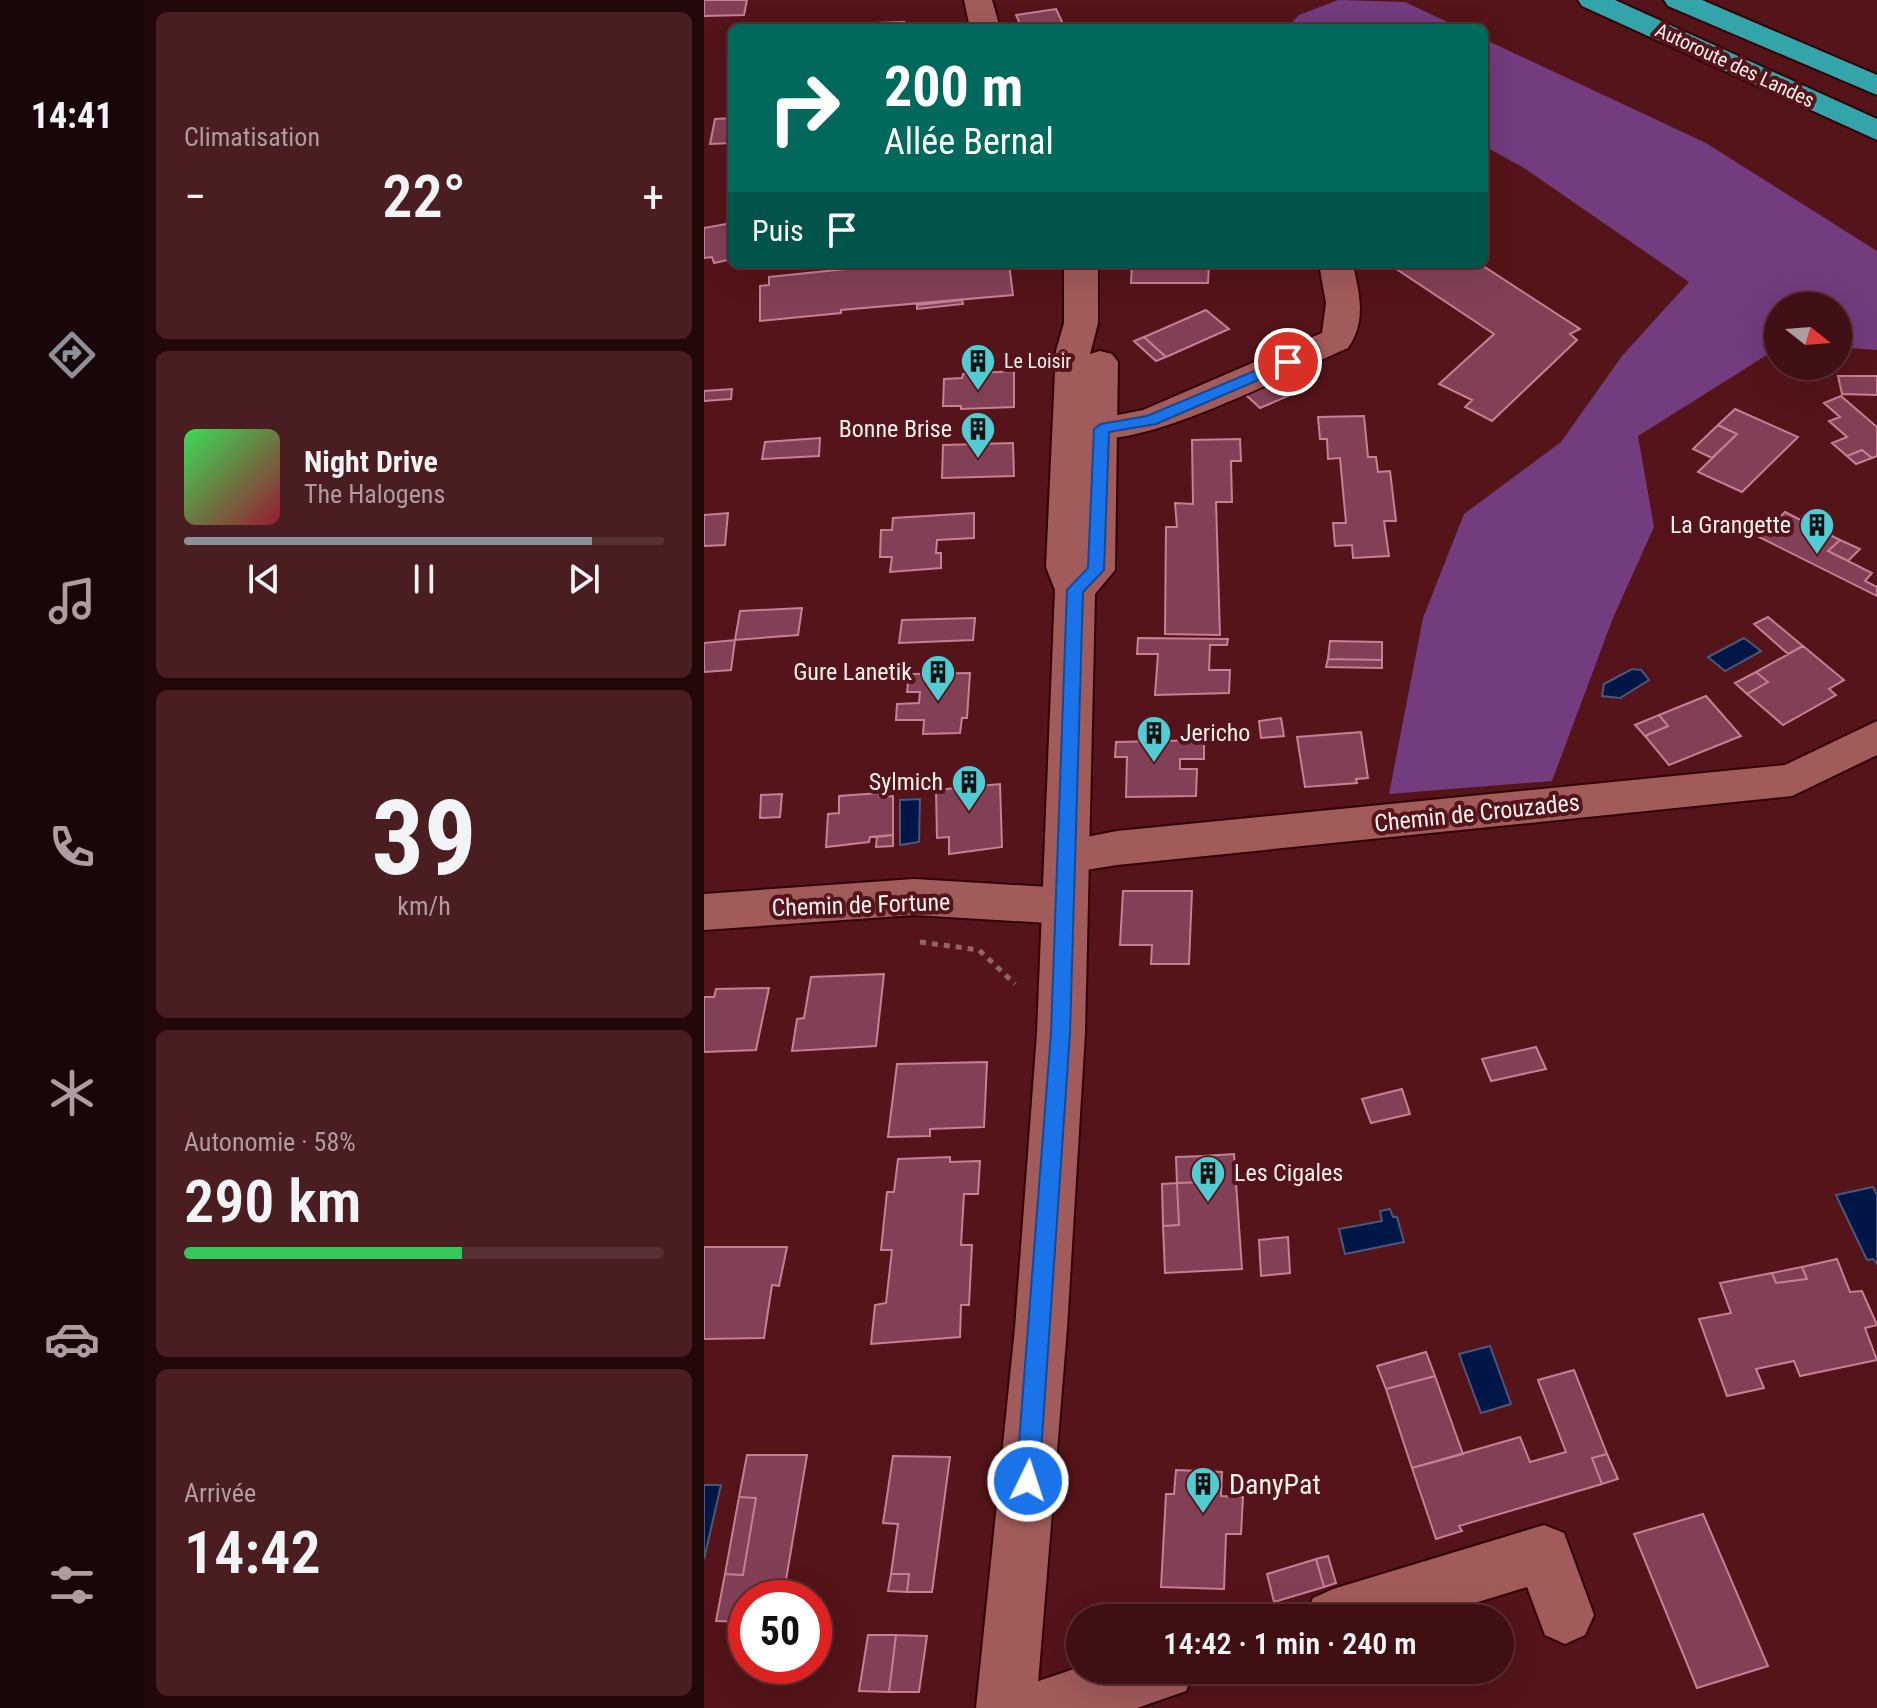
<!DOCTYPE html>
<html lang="fr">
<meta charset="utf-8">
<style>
:root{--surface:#3f0f13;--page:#4a1d21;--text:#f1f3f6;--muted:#ad9ca0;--line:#582f33;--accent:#8c9099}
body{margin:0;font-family:"Roboto Condensed",sans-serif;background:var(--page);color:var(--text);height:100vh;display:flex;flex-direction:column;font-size:30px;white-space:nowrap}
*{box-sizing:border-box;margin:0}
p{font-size:26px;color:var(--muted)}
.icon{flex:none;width:44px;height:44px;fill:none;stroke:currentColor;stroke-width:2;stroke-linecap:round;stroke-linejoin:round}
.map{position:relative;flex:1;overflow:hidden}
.details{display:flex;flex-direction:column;gap:12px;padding:12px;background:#23080a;width:560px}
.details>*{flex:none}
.banner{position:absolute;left:24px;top:24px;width:760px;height:244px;border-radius:12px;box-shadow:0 8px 32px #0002,0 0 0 2px var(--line);background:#00695c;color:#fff;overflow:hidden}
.needle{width:52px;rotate:107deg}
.fabs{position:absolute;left:1060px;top:292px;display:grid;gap:16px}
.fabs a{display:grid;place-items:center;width:88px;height:88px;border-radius:50%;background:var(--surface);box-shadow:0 8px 32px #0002,0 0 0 2px var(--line);font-size:40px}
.speed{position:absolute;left:24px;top:1580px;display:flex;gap:16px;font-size:40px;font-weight:700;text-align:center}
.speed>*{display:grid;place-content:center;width:104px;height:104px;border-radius:50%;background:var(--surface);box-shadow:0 8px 32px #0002,0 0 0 2px var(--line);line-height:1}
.speed .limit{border:12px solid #d22;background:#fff;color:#111}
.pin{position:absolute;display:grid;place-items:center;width:68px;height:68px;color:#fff;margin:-34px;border:4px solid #fff;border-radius:50%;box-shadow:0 2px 8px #0007}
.me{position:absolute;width:88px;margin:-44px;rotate:4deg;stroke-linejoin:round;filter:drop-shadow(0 0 6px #0008)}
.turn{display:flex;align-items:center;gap:28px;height:168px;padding:0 24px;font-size:36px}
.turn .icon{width:104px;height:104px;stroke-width:2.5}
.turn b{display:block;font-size:56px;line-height:68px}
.then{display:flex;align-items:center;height:76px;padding:0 24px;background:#0003;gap:16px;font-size:30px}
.big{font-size:60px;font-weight:600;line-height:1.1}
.details .tile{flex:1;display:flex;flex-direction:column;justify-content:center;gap:12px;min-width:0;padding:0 28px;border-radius:12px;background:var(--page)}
.details .dial{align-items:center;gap:0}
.dial b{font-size:104px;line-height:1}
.song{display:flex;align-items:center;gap:24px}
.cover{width:96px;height:96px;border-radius:12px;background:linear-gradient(135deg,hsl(130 70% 55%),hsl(350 70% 35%))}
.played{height:8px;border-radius:4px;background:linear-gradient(90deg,var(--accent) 85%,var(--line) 85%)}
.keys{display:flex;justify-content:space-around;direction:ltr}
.heat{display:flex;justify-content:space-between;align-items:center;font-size:44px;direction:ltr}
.charge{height:12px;border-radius:6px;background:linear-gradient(90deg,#34c759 58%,var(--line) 0)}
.trip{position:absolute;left:362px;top:1604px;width:448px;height:80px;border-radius:40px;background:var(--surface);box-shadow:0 8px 32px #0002,0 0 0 2px var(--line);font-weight:600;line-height:80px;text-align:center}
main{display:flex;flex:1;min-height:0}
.tab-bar{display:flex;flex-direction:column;width:144px;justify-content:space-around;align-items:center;background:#190608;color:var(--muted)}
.tab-bar .icon{width:56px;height:56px}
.tab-bar .active{color:var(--accent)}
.tab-bar b{font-size:36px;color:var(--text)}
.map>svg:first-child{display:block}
.forest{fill:#723c7e}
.water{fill:#001646;stroke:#4b5879;stroke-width:2}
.building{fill:#824056;stroke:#c77f94;stroke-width:2}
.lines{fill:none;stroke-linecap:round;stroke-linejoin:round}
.street-casing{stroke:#310307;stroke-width:4}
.secondary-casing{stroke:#310307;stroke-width:4}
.highway-casing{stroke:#310307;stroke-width:4}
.path{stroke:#916568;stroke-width:5;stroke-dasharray:6 6;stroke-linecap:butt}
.street{fill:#a25b5b;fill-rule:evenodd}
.secondary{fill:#a25b5b;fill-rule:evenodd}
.highway{fill:#34a4ab;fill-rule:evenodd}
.route{fill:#1a73e8;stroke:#114b97;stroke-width:2}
.labels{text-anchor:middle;stroke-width:8;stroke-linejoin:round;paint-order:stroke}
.far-street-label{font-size:20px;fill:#faf1f1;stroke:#541419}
.far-poi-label{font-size:20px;fill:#faf1f1;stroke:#541419;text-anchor:start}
.poi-label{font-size:24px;fill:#faf1f1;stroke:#541419;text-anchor:end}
.street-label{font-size:24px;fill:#faf1f1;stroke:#541419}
.near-poi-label{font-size:28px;fill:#faf1f1;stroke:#541419;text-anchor:start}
</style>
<main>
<nav class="tab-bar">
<b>14:41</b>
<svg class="icon active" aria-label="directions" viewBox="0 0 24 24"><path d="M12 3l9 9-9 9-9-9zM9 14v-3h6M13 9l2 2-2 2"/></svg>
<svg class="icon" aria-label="music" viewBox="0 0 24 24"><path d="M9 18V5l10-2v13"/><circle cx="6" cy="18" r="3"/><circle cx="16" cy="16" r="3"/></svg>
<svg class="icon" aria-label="phone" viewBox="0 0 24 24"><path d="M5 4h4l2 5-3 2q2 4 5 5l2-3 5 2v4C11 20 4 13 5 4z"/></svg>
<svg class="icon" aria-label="climate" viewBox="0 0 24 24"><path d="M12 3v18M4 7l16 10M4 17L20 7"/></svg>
<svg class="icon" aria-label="car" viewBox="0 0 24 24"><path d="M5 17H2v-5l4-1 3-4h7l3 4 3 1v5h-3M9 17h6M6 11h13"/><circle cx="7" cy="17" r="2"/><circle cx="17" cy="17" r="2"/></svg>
<svg class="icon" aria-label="filters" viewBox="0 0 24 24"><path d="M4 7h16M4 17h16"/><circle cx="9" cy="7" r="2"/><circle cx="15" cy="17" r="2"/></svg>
</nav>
<section class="details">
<div class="tile"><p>Climatisation</p>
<div class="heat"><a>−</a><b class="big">22°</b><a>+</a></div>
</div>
<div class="tile">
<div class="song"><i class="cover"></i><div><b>Night Drive</b><p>The Halogens</p></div></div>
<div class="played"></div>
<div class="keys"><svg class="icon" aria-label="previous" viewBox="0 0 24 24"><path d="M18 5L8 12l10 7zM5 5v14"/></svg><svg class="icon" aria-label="pause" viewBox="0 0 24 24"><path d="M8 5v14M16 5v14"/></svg><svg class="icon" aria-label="next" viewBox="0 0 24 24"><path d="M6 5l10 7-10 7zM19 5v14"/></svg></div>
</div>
<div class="tile dial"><b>39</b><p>km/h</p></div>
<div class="tile"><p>Autonomie · 58%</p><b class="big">290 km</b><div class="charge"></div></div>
<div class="tile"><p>Arrivée</p><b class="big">14:42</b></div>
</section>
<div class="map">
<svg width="1173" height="1708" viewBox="0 0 1173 1708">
<rect width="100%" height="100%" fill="#541419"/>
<!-- forest -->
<path class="forest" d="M634,0L701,2L756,28H583L595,15Z
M780,39L1002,143L1173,251V350L1134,347V306H1074V348L934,436L950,527L909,618L848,781L685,794L719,618L760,514L857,442L918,356L985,282L820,168L780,146Z"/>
<!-- water -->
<path class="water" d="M1040,638L1057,651L1021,671L1004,657Z
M928,669L937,670L945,680L916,698L898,696L900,684Z
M216,799L215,842L196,845V800Z
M1169,1187L1173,1195V1264L1169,1259L1163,1260L1132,1195Z
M686,1209L689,1217H693L700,1242L641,1254L635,1229L678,1221L676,1211Z
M786,1346L807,1404L777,1413L755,1354Z
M0,1485H17L0,1559Z"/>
<!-- building -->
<path class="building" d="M0,0H43L40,15L0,16Z
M352,9L361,28H318L312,15Z
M200,22L199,28H141V24Z
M28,118V143L6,144L11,119Z
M28,223V259L10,263L8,257L0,258V228Z
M191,264H305L309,295L137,310V313L56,321V286L65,285V277Z
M428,264H505L504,283H427Z
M706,264H776L876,329L866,334L873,340L788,421L761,407L768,400L735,384L790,334L694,270Z
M258,300L259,304L213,309V305Z
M502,310L525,329L462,357L440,337Z
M440,337L462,357L452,361L430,341Z
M310,371V407L257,409V406H239L240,379L258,378L259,374Z
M1134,376H1173V395L1138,394Z
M577,380L591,393L556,408L541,394Z
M28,389L27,399L0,401V391Z
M1137,396L1173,427V456L1168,458L1158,450L1143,456L1128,443L1143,437L1125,421L1136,417L1120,403Z
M1031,409L1094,437L1038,492L994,472L1033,434L1014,425Z
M660,416L664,457H672L674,472L686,471L692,521H680L685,556L649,558L648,545L631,546L629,523H642L636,458L624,459L623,439H616L614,417Z
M1014,425L1033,434L1008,458L989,449Z
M116,438L115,456L58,459L61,442Z
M536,439L537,461H527L528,502H512L516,635L461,634L462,527H473L471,503L489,504L488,440Z
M309,443L310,476L238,478L239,445Z
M1158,450L1168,458L1152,464L1143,456Z
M1081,512L1136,540L1124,551L1168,573L1161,581L1173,587V596L1055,537Z
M24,513L21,545L0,546V515Z
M270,513V538L233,540L232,553H237V568L186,572L188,557H176L177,530H188L189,518Z
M1136,540L1156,549L1144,561L1124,551Z
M98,608L94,635L31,640L36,611Z
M1064,617L1099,646L1084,654L1050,624Z
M271,618L269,640L195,643L198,620Z
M434,638L524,639L523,645H506L505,670H526L525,693L451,695L454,654H433Z
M31,640L27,670L0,672V643Z
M626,641L678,642V660L624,659Z
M1099,646L1140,680L1125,689L1132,695L1079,725L1043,694L1064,682L1052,672Z
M624,659L678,660V668L622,667Z
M1052,672L1064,682L1043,694L1031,683Z
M266,673L263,718H258L256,733L219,734L220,720H192L193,704L215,703L216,692H203L205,674Z
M1002,696L1037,736L965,765L941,736L964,726L955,715Z
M955,715L964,726L941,736L931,725Z
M577,718L580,736L557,738L555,721Z
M657,732L664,778L652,779L653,783L601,787L593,737Z
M500,740V759H476V769H493L492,796L422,797L423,757H411L412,742Z
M296,784L298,847L245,854V837L233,838L232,790Z
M175,793V797L189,796V835L166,837L165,842L122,847L124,814L135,813V796Z
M78,794L76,817L56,818L57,795Z
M189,835V846L172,847L173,837Z
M419,891H488L485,964H447L448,945H416Z
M180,974L172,1046L88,1051L93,1019L100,1018L107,977Z
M65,988L52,1050L0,1052V997H10L12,989Z
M832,1047L842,1069L787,1081L778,1059Z
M283,1062L280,1127L226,1129V1136L184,1137L193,1064Z
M698,1089L706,1114L667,1123L658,1099Z
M530,1154L538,1269L461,1273L459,1226L475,1225L473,1183L502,1182L500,1156Z
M500,1156L502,1182L473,1183L472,1157Z
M246,1157V1162L276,1161L274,1194H260L257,1245H268L265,1305H257L256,1337L167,1344L171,1305L182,1303L188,1250H177L183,1192H190L194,1159Z
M473,1183L475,1225L459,1226L458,1184Z
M584,1237L586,1273L557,1276L555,1240Z
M0,1247H83L75,1286L68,1285L60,1338L0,1339Z
M1133,1259L1146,1292L1158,1291L1173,1325L1161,1328L1173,1360L1096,1376L1090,1361L1052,1369L1060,1388L1023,1396L995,1319L1027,1313L1016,1283L1068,1273L1072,1283L1103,1279L1098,1267Z
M1098,1267L1103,1279L1072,1283L1068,1273Z
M722,1352L731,1376L682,1389L673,1366Z
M870,1370L903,1454L888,1458L898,1484L755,1526L758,1531L732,1539L708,1468L816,1437L826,1462L862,1452L834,1380Z
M731,1376L759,1454L708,1468L682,1389Z
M903,1454L914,1479L898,1484L888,1458Z
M43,1455H103L79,1598H42V1622L12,1621L21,1574L39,1575L52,1498L35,1497Z
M189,1456L246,1457L228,1592H203L205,1574H187L194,1524L179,1523Z
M472,1470L518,1472L517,1496L539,1497L537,1534H522L520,1589L457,1587L462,1494H470Z
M35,1497L52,1498L39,1575L21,1574Z
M999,1514L1064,1666L993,1688L930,1534Z
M624,1556L632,1583L620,1587L612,1559Z
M612,1559L620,1587L570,1602L563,1574Z
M187,1574H205L203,1592L184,1591Z
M164,1635H192L185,1692L155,1691Z
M192,1635L223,1636L215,1692H185Z"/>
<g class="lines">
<!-- street casing -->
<g class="street-casing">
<path id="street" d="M615,264H649C655,294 663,320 644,348C590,371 437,451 384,437L379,429L384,421L439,410L618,333L622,303Z
M1173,721V755L1088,796L413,865L363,873L347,868L341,856L347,844L413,831L1081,765Z
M210,879L361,888L377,893L383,906L377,919L361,924L210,915L0,930V894Z
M840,1525L860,1533L890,1615L881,1635L861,1644L841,1635L823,1587L722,1618H600L609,1598L629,1589Z
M376,1667V1670H490L482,1691L433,1708H308L317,1687Z"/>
</g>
<!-- secondary casing -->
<g class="secondary-casing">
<path id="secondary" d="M260,0H288L296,28H266Z
M360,264H394V323L386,354L396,351L408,354L414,362L411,570L391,594L381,1033L363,1328L332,1708H272L311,1328L333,1033L351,590L342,567L352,351L360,323Z"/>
</g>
<!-- highway casing -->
<g class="highway-casing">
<path id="highway" d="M874,0H911L1173,119V140L878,6Z
M960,0H998L1173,75V95L964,6Z"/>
</g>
<!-- path -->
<path class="path" d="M216,942L275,950L311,984"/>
<!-- street -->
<use href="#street" class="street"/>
<!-- secondary -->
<use href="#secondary" class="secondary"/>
<!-- highway -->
<use href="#highway" class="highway"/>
</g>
<!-- route -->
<path class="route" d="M584,357L591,362L589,365L452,424L405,432L400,570L379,592L366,1033L335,1481L332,1489L324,1492L316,1489L312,1481L347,1033L363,590L384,568L390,429L397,424L443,416Z"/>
<!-- icons -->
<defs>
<g id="building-pin" transform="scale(1.8)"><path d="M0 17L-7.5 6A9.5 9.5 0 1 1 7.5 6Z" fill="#51ccd3" stroke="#541419"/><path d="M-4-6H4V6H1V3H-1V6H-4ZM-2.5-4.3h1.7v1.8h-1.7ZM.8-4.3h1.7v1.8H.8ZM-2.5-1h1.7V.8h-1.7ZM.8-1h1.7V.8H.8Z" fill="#111"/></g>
</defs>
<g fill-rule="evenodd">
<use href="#building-pin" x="274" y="361"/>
<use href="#building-pin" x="274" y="429"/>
<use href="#building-pin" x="1113" y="525"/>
<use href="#building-pin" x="234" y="672"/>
<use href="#building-pin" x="450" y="733"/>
<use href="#building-pin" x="265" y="782"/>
<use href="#building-pin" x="504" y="1173"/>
<use href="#building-pin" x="499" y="1484"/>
</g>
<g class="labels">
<!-- far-street labels -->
<g class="far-street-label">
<text transform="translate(1031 65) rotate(25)" y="7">Autoroute des Landes</text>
</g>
<!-- far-poi labels -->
<g class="far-poi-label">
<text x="300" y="368">Le Loisir</text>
</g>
<!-- poi labels -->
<g class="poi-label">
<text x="248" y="437">Bonne Brise</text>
<text x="1087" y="533">La Grangette</text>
<text x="208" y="680">Gure Lanetik</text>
<text x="476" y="741" text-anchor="start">Jericho</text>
<text x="239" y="790">Sylmich</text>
<text x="530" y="1181" text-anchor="start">Les Cigales</text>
</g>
<!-- street labels -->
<g class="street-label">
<text transform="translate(773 813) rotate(-6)" y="8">Chemin de Crouzades</text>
<text transform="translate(157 905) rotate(-2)" y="8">Chemin de Fortune</text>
</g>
<!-- near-poi labels -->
<g class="near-poi-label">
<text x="525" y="1494">DanyPat</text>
</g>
</g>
</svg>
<div class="fabs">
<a><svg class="needle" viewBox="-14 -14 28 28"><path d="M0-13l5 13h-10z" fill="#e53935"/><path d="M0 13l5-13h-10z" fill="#ad9ca0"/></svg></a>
</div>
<div class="speed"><div class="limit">50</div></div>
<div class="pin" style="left:584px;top:362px;background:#d93025"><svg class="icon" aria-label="arrive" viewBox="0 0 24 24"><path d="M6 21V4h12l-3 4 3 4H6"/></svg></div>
<svg class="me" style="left:324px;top:1481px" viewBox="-20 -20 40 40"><circle r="17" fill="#1a73e8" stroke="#fff" stroke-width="3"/><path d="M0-11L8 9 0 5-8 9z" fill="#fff"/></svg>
<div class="trip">14:42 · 1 min · 240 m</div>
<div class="banner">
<div class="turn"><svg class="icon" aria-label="right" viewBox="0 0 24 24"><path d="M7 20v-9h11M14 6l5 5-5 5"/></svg><div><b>200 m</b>Allée Bernal</div></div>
<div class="then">Puis<svg class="icon" aria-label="arrive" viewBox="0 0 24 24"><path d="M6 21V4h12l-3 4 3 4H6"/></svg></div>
</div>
</div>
</main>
